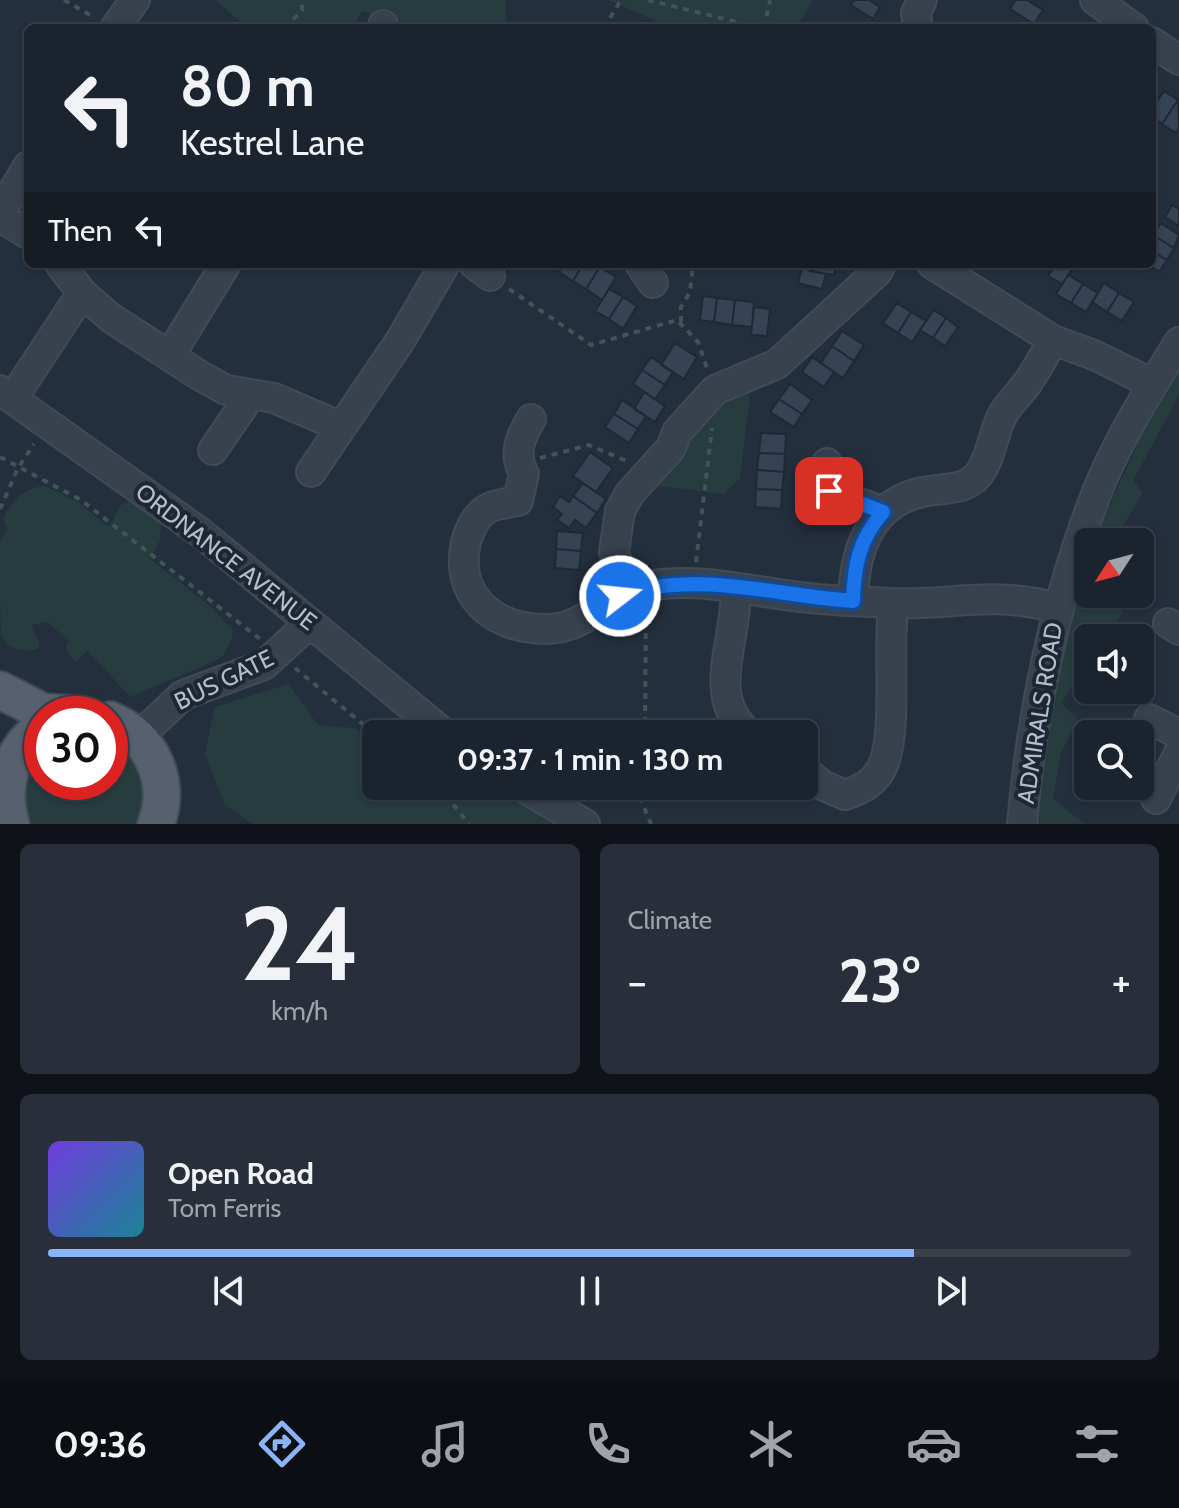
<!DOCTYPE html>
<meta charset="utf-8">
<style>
:root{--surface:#1b232e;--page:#282f3a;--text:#f1f3f6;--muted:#a0a4aa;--line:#39404a;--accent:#8ab4f8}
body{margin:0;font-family:Cabin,sans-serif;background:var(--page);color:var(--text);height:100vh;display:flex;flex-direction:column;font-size:30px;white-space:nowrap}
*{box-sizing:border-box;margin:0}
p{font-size:26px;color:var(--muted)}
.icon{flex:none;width:44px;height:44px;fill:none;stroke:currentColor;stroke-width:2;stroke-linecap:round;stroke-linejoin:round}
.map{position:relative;height:824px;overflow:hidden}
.details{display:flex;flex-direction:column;gap:20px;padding:20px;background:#0f1319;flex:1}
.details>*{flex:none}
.banner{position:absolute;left:24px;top:24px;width:1132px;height:244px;border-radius:12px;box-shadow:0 2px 6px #0004,0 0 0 2px var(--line);background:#1b232e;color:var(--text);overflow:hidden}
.needle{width:52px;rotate:234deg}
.controls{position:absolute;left:1074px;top:528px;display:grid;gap:16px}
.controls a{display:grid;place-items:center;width:80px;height:80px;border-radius:12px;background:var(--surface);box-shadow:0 2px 6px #0004,0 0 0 2px var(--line);font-size:40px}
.speed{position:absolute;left:24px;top:696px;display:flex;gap:16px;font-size:40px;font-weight:700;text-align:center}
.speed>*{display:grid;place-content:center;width:104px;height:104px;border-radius:50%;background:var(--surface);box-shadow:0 2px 6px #0004,0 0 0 2px var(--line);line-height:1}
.speed .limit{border:12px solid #d22;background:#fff;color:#111}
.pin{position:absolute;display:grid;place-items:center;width:68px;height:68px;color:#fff;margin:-34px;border-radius:16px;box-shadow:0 4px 12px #0006}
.me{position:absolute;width:88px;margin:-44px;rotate:74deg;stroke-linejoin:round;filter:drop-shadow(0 0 6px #0008)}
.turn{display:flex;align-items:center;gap:28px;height:168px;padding:0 24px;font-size:36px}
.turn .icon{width:104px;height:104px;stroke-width:2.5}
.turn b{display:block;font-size:56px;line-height:68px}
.then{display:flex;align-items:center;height:76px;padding:0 24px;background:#0003;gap:16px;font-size:30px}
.big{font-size:60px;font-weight:800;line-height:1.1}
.details .widget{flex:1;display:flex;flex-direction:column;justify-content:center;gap:12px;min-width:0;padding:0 28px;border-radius:12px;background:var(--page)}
.details .dial{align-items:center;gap:0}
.dial b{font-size:104px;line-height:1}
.song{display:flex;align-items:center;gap:24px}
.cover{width:96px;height:96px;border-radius:12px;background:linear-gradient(135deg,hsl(260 70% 55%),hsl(190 70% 35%))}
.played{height:8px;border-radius:4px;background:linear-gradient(90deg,var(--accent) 80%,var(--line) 80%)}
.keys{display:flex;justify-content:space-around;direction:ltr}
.heat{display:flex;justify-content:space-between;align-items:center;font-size:44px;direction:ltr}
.details .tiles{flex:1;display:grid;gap:20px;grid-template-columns:1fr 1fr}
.widget:last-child{grid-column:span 2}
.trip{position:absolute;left:362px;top:720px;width:456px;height:80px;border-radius:12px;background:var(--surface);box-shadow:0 2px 6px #0004,0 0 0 2px var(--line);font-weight:800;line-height:80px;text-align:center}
.tab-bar{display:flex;height:128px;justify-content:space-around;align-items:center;background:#0b0e12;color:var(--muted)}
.tab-bar .icon{width:56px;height:56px}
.tab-bar .active{color:var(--accent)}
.tab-bar b{font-size:36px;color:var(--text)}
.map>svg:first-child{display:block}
.green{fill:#263c3f}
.building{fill:#364354;stroke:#1f2835;stroke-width:2}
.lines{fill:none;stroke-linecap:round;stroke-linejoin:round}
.minor-casing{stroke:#414a57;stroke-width:32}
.major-casing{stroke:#414a57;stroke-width:40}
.path{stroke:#3f5557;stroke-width:4;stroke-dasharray:6 6;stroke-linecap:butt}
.minor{stroke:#38414e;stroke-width:28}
.major{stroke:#56606e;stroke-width:36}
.route-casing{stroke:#114b97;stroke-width:20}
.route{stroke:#1a73e8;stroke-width:14}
.labels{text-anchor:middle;stroke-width:8;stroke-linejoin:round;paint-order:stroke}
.street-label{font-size:24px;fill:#b4bcc9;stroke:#1d2633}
</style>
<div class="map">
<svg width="1179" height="824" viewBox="0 0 1179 824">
<rect width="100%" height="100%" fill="#242f3e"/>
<!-- green -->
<path class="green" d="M215,0H506V28H407L362,11L352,28H248Z
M609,0H812L797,28H672Z
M1179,368V395L1133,481L1143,493L1113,542H1093L1143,432Z
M751,387L740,478L724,494L658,486L684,434L724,396Z
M45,486L79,503L109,527L121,505L137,499L161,522L160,541L149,558L209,605L232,629V639L223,656L215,661L130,697L88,651L75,662L65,648L69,642L48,622L31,625L40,643L37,649C23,653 7,650 1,634C0,621 0,557 0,539L8,530L3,519C12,501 24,487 45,486Z
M1088,556V594H1122L1132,599L1105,638H1088V663L1061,703L1078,720L1061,753L1053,799L1085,824H1037C1031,749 1060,626 1088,556Z
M288,684L318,725L355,728L376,743V786H501L561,824H252L225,805L205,754L215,707Z
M110,739C141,756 154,792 139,824H30C18,798 23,771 42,749V782H110Z"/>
<!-- building -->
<path class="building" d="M854,0H869L880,7L873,19L851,5Z
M1015,0H1027L1043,10L1034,24L1010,9Z
M1164,91L1178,100L1162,124L1152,117V109Z
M1178,100L1179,128L1176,133L1162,124Z
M1172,205L1179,209V226L1165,217Z
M1161,223L1179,235L1174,248L1153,235Z
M1153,235L1174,248L1167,260L1152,251Z
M1152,251L1167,260L1159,272L1147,264H1152Z
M564,264H583L573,281L559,272Z
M583,264L600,267L586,289L573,281Z
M812,264H836L834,275L810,271Z
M1056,264L1074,266L1062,284L1048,276Z
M600,267L616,277L602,300L586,289Z
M802,268L826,274L822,289L798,283Z
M1068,275L1083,284L1071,303L1056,294Z
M1104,283L1119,293L1107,312L1092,302Z
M1083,284L1098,293L1086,312L1071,303Z
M609,289L623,297L609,319L595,311Z
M1119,293L1134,302L1122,321L1107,312Z
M703,296L717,298L714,322L700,320Z
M623,297L637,306L623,329L609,319Z
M717,298L735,300L732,325L714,322Z
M735,300L754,302L752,327L732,325Z
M897,303L911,312L898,333L883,323Z
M754,307L770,309L767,336L751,335Z
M934,310L946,318L933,338L920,330Z
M911,312L926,321L912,342L898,333Z
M946,318L958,327L945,346L933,338Z
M842,331L864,345L854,361L832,346Z
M675,343L697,357L684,379L661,365Z
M832,346L854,361L843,378L821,363Z
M651,357L673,372L665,385L642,370Z
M812,357L834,372L824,387L802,372Z
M642,370L665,385L655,399L633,384Z
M790,384L812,400L802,414L779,399Z
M644,392L665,406L655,422L634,409Z
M779,399L802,414L794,427L770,412Z
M622,400L646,416L638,429L614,414Z
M614,414L638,429L629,443L605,427Z
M761,433L786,434L785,454L759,453Z
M590,452L613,468L596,492L573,476Z
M759,453L785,454L784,472L757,470Z
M757,470L784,472L782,490L756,489Z
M583,483L606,499L597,513L573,496Z
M756,489L782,490L781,509L755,507Z
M560,496L569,502L573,496L597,513L586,528L575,520L569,528L557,520L562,514L553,507Z
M557,531L583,533L581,551L556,549Z
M556,549L581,551L579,570L555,568Z"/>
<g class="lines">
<!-- minor casing -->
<g class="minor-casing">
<path id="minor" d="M1095,0L1134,28
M115,28L135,0
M382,28L383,25
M918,28L916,13L922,0
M1152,42L1179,60
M0,213L28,166
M0,217L28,234
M60,264L82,293L111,318L199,375L226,390L274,398L339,426
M474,264L490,276
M640,264L653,283
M932,264L1053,340L1094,355L1153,384
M170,355L226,264
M0,390L201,533L445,734
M13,398L82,293
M531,419C520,438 513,454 524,474L518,501C509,503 497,504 489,508C476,514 470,529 466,542C454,595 492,628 544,629C587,630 610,592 648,586C697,577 745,590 793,596C824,601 857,601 889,603C952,606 993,590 1057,608
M213,450L250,396
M827,463L829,491L883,512
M311,472L400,341L445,264
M735,588C740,635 702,698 750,734
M620,596L621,575L614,552L620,511L630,493L671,448L677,432L715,390L777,364L877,272L881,264
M853,601C854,553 869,503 923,492C944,487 964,492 979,474C991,458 993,434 1002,416C1008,404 1020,394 1028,382C1037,369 1045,354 1053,340
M1168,623L1179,630
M1149,719L1179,734
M138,737L183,695L264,665L310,623
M804,770L822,785L845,795C860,790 872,784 880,771C900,739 886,644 894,603
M521,786L585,824
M1156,799L1179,753
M1022,824C1032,711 1054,603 1095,497C1116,442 1148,392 1179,342"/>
</g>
<!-- major casing -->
<g class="major-casing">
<path id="major" d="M0,690L43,712L73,714
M110,720C152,737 172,782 156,824
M11,824C0,786 10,750 42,727"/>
</g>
<!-- path -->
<path class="path" d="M64,0L95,18
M648,0L761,28
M285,28L302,10V0
M604,28L621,0
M764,28L770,0
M509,289L591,345L677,320L698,342L707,368
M681,322V307L690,292L693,264
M0,457L81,500L260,639
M540,458L589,445L629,462
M0,509L18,468L34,444
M696,562L712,428
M1086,595H1136L1152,605
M295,668L376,735
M370,730H403
M641,734L645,726L646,608
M438,786L469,824
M635,786L651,824"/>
<!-- minor -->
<use href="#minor" class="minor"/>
<!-- major -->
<use href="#major" class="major"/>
</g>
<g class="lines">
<!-- route casing -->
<g class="route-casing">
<path id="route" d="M620,596C694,569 776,596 853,601C854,566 859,539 883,512L829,491"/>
</g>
<!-- route -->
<use href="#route" class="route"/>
</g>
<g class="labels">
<!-- street labels -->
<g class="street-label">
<text transform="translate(226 557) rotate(38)" y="8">ORDNANCE AVENUE</text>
<text transform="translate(224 680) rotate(-26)" y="8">BUS GATE</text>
<text transform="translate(1040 713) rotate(-81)" y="8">ADMIRALS ROAD</text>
</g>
</g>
</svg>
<div class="controls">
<a><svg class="needle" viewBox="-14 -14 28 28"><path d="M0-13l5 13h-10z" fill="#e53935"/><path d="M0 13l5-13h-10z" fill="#a0a4aa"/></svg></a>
<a><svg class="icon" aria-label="sound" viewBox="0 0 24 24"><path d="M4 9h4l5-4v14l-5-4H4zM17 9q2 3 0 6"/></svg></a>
<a><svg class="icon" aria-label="search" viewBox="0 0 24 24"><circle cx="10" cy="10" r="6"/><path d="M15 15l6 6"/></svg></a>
</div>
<div class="speed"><div class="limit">30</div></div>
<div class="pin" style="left:829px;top:491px;background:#d93025"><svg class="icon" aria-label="arrive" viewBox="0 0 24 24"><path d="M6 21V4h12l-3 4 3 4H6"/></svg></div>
<svg class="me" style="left:620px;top:596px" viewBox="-20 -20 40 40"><circle r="17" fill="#1a73e8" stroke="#fff" stroke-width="3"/><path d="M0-11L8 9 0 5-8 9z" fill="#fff"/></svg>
<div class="trip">09:37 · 1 min · 130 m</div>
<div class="banner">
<div class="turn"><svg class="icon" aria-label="left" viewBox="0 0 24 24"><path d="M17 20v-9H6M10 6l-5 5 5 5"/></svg><div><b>80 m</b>Kestrel Lane</div></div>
<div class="then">Then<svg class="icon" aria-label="left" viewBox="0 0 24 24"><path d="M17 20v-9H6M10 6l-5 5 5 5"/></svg></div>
</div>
</div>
<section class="details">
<div class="tiles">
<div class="widget dial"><b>24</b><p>km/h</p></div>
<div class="widget"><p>Climate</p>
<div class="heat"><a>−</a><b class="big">23°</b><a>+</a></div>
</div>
<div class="widget">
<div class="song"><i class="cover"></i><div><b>Open Road</b><p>Tom Ferris</p></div></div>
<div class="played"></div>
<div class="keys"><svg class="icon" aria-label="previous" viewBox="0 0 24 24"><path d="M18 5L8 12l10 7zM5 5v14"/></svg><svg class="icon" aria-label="pause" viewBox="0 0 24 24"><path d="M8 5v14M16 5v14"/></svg><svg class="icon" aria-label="next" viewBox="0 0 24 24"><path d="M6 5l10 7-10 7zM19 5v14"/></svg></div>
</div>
</div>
</section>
<nav class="tab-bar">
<b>09:36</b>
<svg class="icon active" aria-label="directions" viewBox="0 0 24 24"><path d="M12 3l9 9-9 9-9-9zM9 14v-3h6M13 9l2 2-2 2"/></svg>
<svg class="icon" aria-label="music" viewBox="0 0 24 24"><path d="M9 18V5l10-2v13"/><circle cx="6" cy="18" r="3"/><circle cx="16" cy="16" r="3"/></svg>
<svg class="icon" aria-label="phone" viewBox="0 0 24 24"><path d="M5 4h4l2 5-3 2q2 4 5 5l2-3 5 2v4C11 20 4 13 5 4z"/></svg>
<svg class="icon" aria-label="climate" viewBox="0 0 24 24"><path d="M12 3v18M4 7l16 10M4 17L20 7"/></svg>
<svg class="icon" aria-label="car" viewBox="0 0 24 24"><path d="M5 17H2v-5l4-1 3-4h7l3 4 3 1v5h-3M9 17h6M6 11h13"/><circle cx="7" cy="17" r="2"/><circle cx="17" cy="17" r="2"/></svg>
<svg class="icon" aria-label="filters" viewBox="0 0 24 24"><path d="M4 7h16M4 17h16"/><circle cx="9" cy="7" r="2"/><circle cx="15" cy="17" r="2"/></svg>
</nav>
